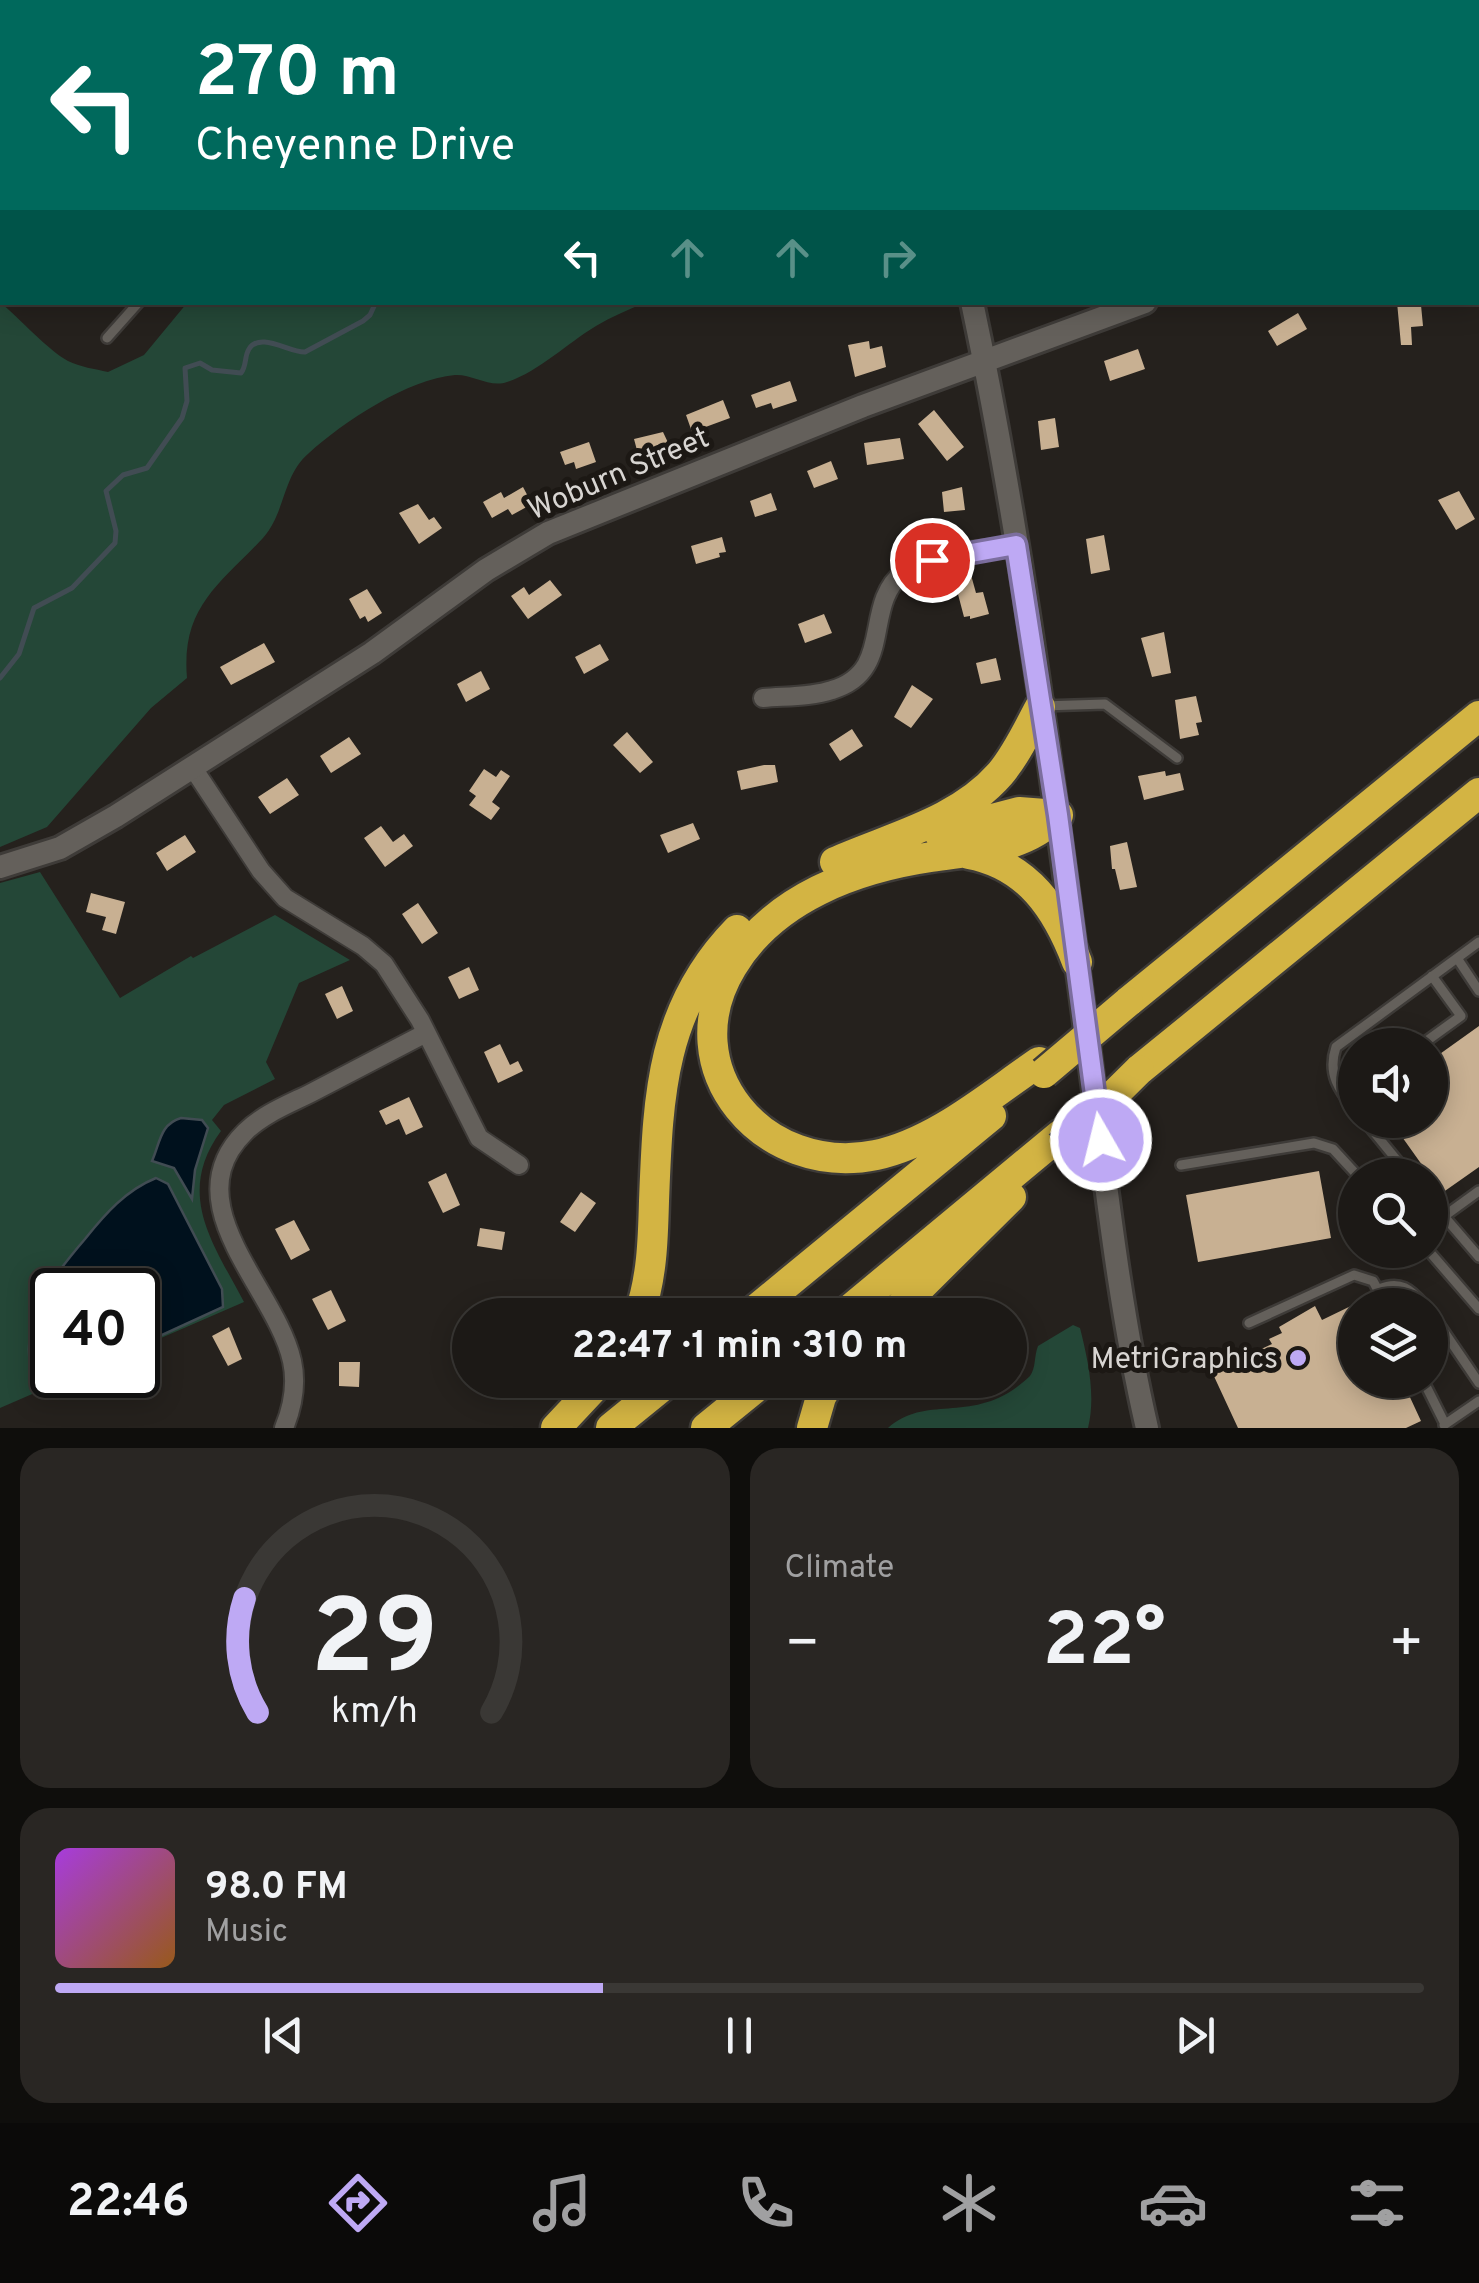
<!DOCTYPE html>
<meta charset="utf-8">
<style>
:root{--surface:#1c1916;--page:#292623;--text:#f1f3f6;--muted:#a0a0a1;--line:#3a3835;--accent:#bea9f4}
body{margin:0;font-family:Overpass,sans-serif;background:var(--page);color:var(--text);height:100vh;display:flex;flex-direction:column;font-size:38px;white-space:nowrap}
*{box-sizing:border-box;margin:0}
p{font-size:32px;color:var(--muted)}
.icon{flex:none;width:55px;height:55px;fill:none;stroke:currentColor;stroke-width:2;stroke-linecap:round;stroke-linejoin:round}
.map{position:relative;height:1428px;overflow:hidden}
.side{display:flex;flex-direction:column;gap:20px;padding:20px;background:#0f0e0c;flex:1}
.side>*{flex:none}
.top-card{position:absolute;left:0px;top:0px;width:1480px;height:305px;box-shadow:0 5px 25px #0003,0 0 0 2px var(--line);background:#00695c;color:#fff;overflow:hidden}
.buttons{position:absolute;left:1338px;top:1028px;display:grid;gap:20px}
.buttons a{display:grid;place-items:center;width:110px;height:110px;border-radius:50%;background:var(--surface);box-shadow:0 5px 25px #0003,0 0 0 2px var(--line);font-size:50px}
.speed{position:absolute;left:30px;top:1268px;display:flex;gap:20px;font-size:50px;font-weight:700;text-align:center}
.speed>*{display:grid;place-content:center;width:130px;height:130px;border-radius:50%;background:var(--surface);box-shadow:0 5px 25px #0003,0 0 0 2px var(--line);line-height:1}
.speed .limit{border:5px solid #111;border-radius:15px;background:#fff;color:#111}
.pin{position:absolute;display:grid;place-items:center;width:85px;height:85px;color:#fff;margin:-42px;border:5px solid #fff;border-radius:50%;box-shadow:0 2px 10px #0007}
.me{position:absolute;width:110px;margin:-55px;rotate:352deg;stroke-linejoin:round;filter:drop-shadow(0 0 8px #0008)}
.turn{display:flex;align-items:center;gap:35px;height:210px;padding:0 30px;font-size:45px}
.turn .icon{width:130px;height:130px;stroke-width:2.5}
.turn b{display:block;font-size:70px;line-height:85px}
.lanes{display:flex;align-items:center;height:95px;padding:0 30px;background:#0003;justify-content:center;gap:50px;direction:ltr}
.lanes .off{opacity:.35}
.big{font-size:75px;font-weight:700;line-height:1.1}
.side .widget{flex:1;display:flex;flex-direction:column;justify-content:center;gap:15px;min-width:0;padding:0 35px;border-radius:30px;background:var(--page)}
.side .dial{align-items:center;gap:0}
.dial svg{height:260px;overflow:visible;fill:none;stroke:var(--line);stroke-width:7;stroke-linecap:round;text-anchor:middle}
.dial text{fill:var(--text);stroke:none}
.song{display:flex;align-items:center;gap:30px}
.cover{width:120px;height:120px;border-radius:15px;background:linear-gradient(135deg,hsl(280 70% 55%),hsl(30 70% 35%))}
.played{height:10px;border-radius:5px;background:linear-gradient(90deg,var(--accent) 40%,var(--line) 40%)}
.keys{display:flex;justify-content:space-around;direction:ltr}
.heat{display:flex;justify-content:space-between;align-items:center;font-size:55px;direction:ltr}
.side .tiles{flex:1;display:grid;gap:20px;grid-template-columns:1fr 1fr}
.widget:last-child{grid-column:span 2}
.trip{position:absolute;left:452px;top:1298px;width:575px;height:100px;border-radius:50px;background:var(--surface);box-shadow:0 5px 25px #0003,0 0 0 2px var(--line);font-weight:700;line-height:100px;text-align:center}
.dock{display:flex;height:160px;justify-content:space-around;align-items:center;background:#0b0a09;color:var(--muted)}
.dock .icon{width:70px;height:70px}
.dock .selected{color:var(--accent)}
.dock b{font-size:45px;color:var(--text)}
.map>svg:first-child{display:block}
.green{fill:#244737}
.water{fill:#00111d;stroke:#414c53;stroke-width:2.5}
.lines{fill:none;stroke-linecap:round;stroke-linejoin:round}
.stream{stroke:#414c53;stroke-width:5}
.building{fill:#c8b092}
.service-casing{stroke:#3e3b38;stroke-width:14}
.minor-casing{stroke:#3e3b38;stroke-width:22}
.tertiary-casing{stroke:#3e3b38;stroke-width:28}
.motorway-casing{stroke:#3e3b38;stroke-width:35}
.service{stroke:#64605b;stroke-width:9}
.minor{stroke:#64605b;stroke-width:18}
.tertiary{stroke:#64605b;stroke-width:22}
.motorway{stroke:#d3b443;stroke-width:30}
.rail{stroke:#7b7874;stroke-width:5;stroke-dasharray:12 12;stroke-linecap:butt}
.motorway-bridge-casing{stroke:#3e3b38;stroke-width:35;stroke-linecap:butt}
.motorway-bridge{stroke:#d3b443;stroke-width:30}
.route-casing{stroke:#7c6e9f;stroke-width:25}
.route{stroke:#bea9f4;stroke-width:18}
.poi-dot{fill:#bea9f4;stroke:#1c1814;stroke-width:4}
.labels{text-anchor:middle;stroke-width:10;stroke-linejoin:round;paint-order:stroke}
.street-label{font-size:30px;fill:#d8d5d2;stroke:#1c1814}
.poi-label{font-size:30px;fill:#d8d5d2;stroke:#1c1814;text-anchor:end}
</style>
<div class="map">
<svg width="1479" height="1428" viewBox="0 0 1479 1428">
<rect width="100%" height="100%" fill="#25211d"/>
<!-- green -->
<path class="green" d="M638,0H897L898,2H635Z
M0,302C19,318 49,351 68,361C80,367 95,369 108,372L144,355L187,303H644C628,310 611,317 596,326C566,344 540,371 507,382C490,388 472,374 455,375C408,379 343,422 309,453C282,476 286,512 263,538C219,585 181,607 187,678L151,708L47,827L0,847Z
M40,872L120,998L191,956L193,958L275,915L350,960L299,983L266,1062L275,1079L224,1105L212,1120L221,1131C175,1194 213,1243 244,1302L138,1348V1290H52V1375H76L0,1408V883Z
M1073,1325L1080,1328C1088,1360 1096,1396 1088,1428H888C928,1392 976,1428 1030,1376C1036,1368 1034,1356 1038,1346Z"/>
<!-- water -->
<path class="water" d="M181,1118L202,1120L208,1128L195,1170L192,1199L174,1168L152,1161C160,1143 160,1124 181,1118Z
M156,1178L168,1184L222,1289L223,1307L138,1346V1290H52V1375H69L36,1386C13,1328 49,1281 85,1239C105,1214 126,1190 156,1178Z"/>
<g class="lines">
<!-- stream -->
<path class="stream" d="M890,2L891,0
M0,678L19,654L34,608L72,588L115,543L116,531L106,491L123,475L147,468L182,418L187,401L185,368L200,363L212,370L241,373C247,365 244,357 249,349C260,331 290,353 305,352L363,321L370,315L376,302"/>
</g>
<!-- building -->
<path class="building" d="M1397,302L1421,305L1423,326L1411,327L1412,345H1401Z
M1298,313L1307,329L1277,346L1268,331Z
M869,341L870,349L882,346L886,367L855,377L848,345Z
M1138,349L1145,369L1110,381L1104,361Z
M790,381L797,401L773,409L771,403L756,408L751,395Z
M723,400L730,418L692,432L686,415Z
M934,410L964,447L947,461L918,424Z
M1055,418L1059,447L1041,450L1038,421Z
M663,432L671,449L650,456L649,451L638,454L634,439Z
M900,438L904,459L867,465L864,443Z
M589,442L596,462L576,469L574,462L565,465L560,452Z
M831,461L838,479L814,488L807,471Z
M523,487L532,504L512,515L508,509L492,518L483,502L501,492L504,498Z
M962,487L965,510L944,512L942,492Z
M1459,491L1475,519L1456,530L1438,500Z
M771,493L777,510L755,517L750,501Z
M418,504L429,520L434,517L442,528L419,544L399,513Z
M1104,535L1110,570L1091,574L1086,539Z
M722,537L726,552L719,553L720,557L696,564L691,546Z
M971,575L976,593L983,592L989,614L970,619V616L964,617L954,579Z
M550,580L562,595L528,619L511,596L524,587L529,595Z
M367,589L382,613L368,622L365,616L360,619L349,599Z
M824,614L832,633L805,643L798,624Z
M1164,632L1171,673L1152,677L1141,638Z
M264,643L275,662L231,685L220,667Z
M600,644L609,660L584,674L575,657Z
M996,658L1001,680L981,684L976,663Z
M481,671L490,689L466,702L457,684Z
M912,685L933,699L911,728L894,717Z
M1196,696L1202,722L1196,723L1199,735L1180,739L1175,700Z
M852,729L863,746L840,761L829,744Z
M627,732L653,762L640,773L613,745Z
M349,737L361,754L331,773L320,756Z
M764,765H775L778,782L741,790L737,771Z
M484,769L496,777L501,770L510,776L492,802L500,808L491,820L469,805L476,796L469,791Z
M1165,771L1166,776L1180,773L1184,790L1144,800L1138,776Z
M287,778L299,795L270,814L258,797Z
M693,823L700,839L668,853L660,835Z
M381,826L393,842L404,834L413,846L385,867L364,838Z
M185,835L196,852L167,871L156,853Z
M1127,842L1137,887L1120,890L1115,869H1112L1110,846Z
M91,893L125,902L116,934L102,930L106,917L86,912Z
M418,903L438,933L422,944L402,914Z
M469,967L479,990L459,999L448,977Z
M342,986L353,1011L337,1019L325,994Z
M1479,1026V1167L1442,1193L1390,1120H1430V1061Z
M500,1044L510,1065L518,1061L523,1071L498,1083L484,1052Z
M409,1097L423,1127L406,1135L399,1119L386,1125L379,1111Z
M1319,1171L1331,1238L1198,1262L1186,1195Z
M446,1173L460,1205L443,1213L428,1182Z
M581,1192L596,1203L575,1232L560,1222Z
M294,1220L310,1250L291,1260L275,1229Z
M480,1228L505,1232L502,1250L477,1246Z
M331,1290L346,1321L328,1330L312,1299Z
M1355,1304V1380H1402L1421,1421L1406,1428H1238L1212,1372L1272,1344L1269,1339L1282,1333L1279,1327L1315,1306L1322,1320Z
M229,1327L242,1359L228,1366L212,1336Z
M339,1362H360L359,1387L339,1386Z"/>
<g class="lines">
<!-- service casing -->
<g class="service-casing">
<path id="service" d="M222,0L225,2
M107,338L139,302
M1043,706L1105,704L1177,758
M1457,958L1479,991
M1421,1045L1461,1016L1432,976
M1355,1110C1339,1090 1327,1074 1336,1047L1479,942
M1364,1120L1409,1175
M1181,1165L1314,1143L1333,1149L1357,1175
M1430,1200L1479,1257
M1443,1217L1479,1191
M1428,1250L1479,1309
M1379,1289C1400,1280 1411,1289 1424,1305
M1430,1311L1479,1383
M1249,1323L1354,1275L1373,1281L1386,1305
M1423,1380L1445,1424
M1444,1425L1479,1401"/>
</g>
<!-- minor casing -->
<g class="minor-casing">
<path id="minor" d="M85,0L89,2
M570,2L573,0
M1247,2L1248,0
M763,698C786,696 811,697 832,690C896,671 861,605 904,572C933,551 982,551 1016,545
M193,768L261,871L285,898L363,946L384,964L420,1020L479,1138L519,1165
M284,1428C293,1406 297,1384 292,1361C276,1288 172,1204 245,1132C263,1114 289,1104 311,1093C349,1073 388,1053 426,1033"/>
</g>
<!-- tertiary casing -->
<g class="tertiary-casing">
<path id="tertiary" d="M916,0V2
M1478,203L1479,202
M972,302C1024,547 1054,797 1088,1045C1105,1173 1118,1303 1147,1428
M0,867L60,848L116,816L372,653L486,570L548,533L863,406L1145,302"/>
</g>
<!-- motorway casing -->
<g class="motorway-casing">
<path id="motorway" d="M939,833L1019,812L1058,815
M969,854C1028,865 1057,909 1077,962
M835,862C891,837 958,822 1000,774C1017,754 1028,729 1040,707
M1128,1002L1479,716
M1039,1062C989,1096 936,1142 876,1155C764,1178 670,1069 732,967C773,898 856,868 931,857C977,850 1023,850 1058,815
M1139,1070L1479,793
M639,1315C652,1278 653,1240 654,1201C658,1099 660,1009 737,930
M749,1315L991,1116
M843,1315L1060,1135
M892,1315L1011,1197
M556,1428L601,1380
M611,1428L670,1380
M706,1428L765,1380
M812,1428L821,1397L831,1380"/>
</g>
<!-- service -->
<use href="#service" class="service"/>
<!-- minor -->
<use href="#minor" class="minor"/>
<!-- tertiary -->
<use href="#tertiary" class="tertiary"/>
<!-- motorway -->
<use href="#motorway" class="motorway"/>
<!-- rail -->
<path class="rail" d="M180,2L182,0
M0,216L2,213"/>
<!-- motorway-bridge casing -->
<g class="motorway-bridge-casing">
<path id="motorway-bridge" d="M1044,1073L1128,1002
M1061,1147L1139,1070"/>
</g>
<!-- motorway-bridge -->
<use href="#motorway-bridge" class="motorway-bridge"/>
</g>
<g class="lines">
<!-- route casing -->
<g class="route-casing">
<path id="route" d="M932,560L1016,545L1058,815L1101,1140"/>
</g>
<!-- route -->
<use href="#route" class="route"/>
</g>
<!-- markers -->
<circle class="poi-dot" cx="1298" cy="1358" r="10"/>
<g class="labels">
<!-- street labels -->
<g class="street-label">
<text transform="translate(618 473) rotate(-23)" y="10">Woburn Street</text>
</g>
<!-- poi labels -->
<g class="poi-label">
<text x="1278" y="1368">MetriGraphics</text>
</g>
</g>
</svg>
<div class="buttons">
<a><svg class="icon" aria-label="sound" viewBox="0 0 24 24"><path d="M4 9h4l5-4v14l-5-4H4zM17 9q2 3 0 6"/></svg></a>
<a><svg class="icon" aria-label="search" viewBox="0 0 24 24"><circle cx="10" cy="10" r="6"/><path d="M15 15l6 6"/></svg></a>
<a><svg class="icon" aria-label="layers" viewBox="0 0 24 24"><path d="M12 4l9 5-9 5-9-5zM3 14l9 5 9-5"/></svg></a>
</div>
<div class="speed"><div class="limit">40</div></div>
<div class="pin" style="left:932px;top:560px;background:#d93025"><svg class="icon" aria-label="arrive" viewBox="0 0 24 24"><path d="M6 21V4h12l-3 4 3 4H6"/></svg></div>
<svg class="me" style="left:1101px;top:1140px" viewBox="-20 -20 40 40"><circle r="17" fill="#bea9f4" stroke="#fff" stroke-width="3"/><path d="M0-11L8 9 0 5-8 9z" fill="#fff"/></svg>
<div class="trip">22:47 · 1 min · 310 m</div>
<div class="top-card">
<div class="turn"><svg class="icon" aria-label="left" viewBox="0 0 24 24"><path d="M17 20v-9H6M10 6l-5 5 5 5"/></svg><div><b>270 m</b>Cheyenne Drive</div></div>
<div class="lanes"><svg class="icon" aria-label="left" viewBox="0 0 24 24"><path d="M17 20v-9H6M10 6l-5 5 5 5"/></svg><svg class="icon off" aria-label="ahead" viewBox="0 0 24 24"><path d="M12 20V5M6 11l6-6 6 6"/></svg><svg class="icon off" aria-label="ahead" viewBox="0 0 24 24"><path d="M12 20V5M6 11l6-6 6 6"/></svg><svg class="icon off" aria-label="right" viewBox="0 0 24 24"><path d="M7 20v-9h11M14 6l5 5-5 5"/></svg></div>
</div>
</div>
<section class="side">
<div class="tiles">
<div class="widget dial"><svg viewBox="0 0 100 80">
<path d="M14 69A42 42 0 1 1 86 69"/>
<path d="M14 69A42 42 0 0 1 10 34" stroke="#bea9f4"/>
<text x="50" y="56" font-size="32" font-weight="700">29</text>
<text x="50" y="72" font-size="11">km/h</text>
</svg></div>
<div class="widget"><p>Climate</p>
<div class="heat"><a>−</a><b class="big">22°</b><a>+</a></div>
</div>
<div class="widget">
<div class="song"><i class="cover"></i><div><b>98.0 FM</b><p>Music</p></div></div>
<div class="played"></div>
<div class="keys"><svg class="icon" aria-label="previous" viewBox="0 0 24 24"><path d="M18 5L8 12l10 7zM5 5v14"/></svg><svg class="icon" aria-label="pause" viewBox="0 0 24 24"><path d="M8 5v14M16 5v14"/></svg><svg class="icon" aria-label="next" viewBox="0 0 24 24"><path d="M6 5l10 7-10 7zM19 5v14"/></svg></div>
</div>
</div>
</section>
<nav class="dock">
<b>22:46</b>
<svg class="icon selected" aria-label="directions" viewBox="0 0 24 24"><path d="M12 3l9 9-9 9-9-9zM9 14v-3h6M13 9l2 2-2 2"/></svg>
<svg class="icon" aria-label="music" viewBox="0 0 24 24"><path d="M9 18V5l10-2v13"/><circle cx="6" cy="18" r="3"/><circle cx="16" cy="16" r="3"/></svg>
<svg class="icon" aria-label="phone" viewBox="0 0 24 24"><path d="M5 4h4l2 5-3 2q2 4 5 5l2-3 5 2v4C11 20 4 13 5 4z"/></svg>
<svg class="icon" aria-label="climate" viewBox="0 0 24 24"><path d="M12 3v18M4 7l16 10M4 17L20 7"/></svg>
<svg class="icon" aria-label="car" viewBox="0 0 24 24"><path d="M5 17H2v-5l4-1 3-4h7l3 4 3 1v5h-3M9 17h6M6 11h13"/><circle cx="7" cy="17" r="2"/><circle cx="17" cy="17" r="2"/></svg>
<svg class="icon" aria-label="filters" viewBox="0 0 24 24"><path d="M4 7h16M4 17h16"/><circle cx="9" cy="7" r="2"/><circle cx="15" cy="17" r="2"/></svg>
</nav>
